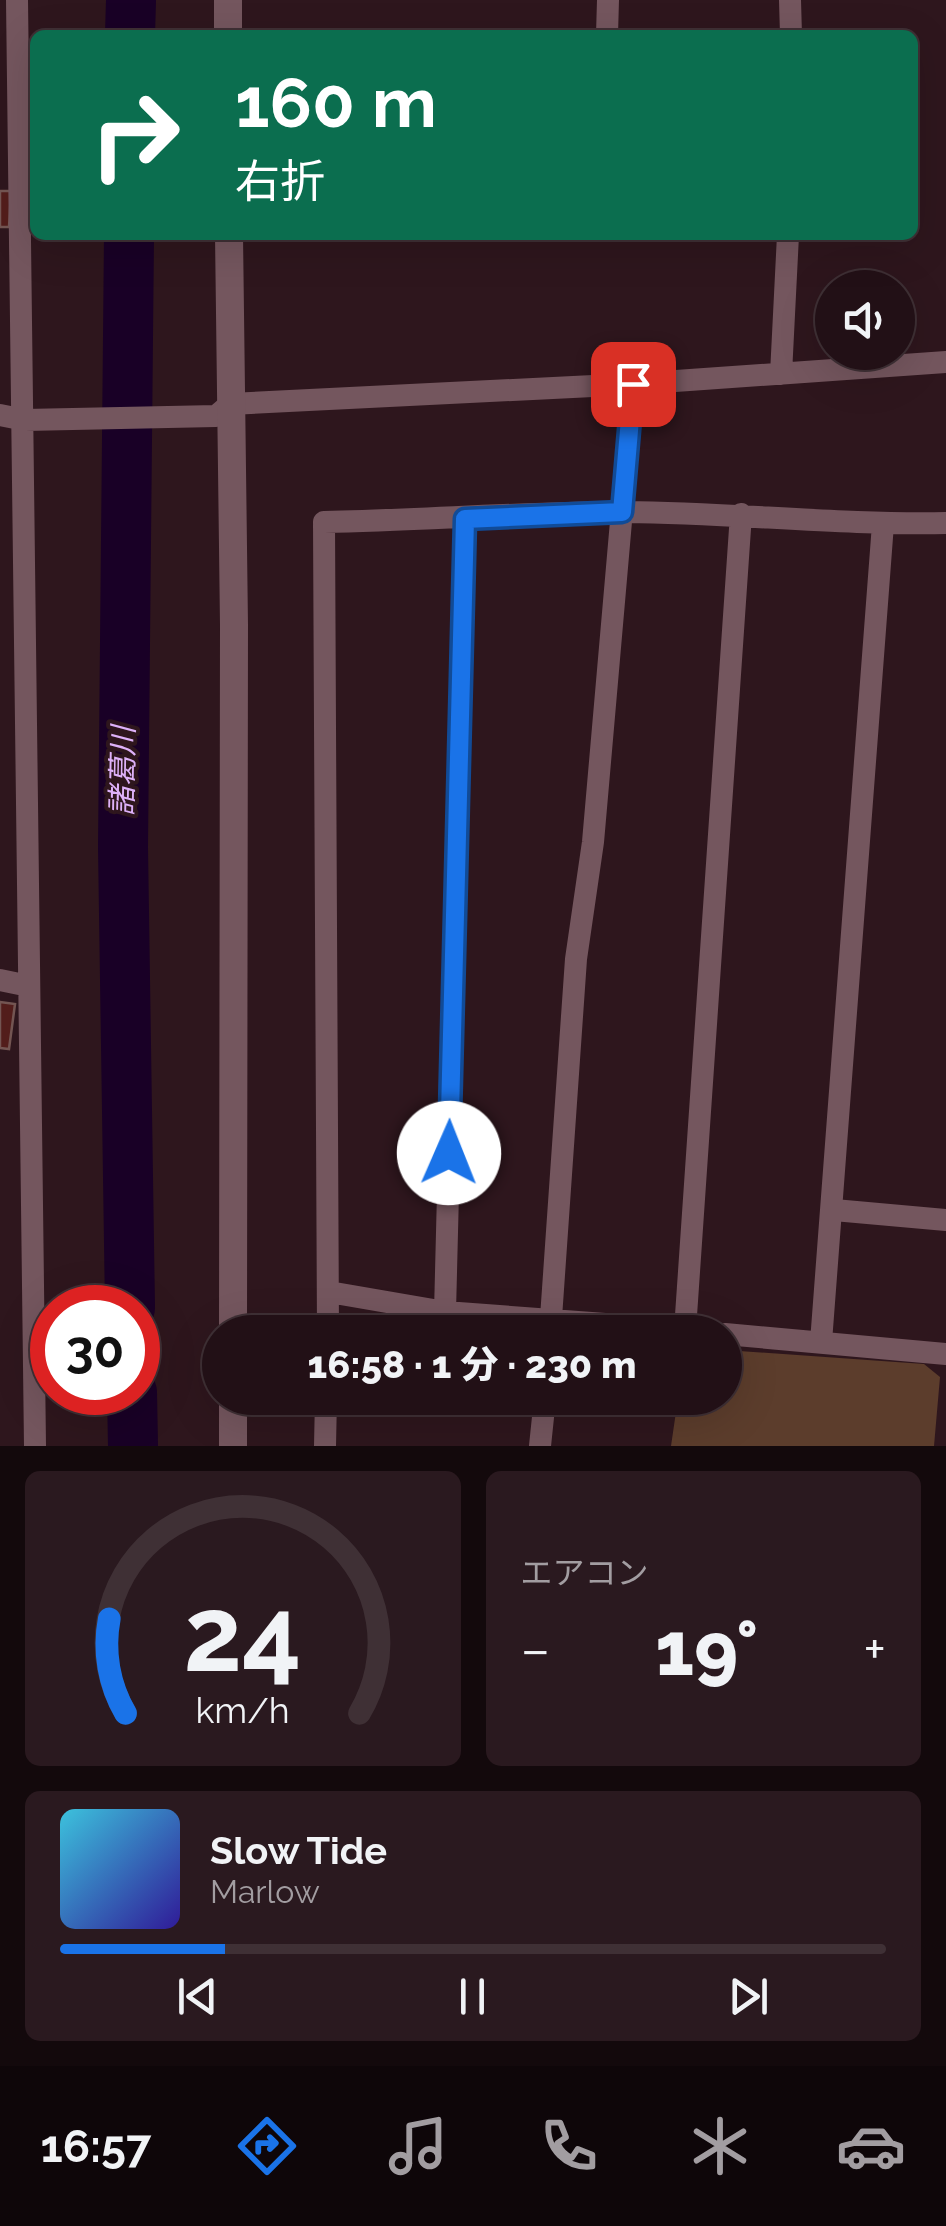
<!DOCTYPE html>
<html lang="ja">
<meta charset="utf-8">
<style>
:root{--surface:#221016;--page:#2a191f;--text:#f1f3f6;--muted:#a29da1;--line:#3f3035;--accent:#1a73e8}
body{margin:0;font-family:Raleway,"Noto Sans JP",sans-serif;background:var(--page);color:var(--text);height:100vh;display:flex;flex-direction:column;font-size:38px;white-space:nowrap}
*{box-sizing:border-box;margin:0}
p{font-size:32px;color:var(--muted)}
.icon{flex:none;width:55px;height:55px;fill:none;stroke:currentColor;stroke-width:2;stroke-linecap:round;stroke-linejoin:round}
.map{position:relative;height:1446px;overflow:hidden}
.side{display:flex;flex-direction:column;gap:25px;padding:25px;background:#13090c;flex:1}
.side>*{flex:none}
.guide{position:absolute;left:30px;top:30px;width:888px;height:210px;border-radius:15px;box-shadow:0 10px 40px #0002,0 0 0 2px var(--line);background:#0b6e4f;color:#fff;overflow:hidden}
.controls{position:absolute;left:815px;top:270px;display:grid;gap:20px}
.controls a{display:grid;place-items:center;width:100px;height:100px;border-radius:50%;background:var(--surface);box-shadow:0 10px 40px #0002,0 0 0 2px var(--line);font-size:50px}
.speed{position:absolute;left:30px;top:1285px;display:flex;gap:20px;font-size:50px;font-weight:700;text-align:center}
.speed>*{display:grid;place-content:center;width:130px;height:130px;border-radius:50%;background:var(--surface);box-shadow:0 10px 40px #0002,0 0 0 2px var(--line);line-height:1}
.speed .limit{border:15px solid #d22;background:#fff;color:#111}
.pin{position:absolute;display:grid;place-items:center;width:85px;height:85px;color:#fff;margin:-42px;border-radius:20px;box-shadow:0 5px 15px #0006}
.me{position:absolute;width:110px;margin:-55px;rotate:1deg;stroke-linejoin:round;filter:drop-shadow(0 0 8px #0008)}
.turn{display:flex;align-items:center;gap:35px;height:210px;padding:0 40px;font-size:45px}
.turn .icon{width:130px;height:130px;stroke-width:2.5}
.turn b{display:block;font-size:70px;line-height:85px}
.big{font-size:75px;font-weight:800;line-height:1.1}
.side .card{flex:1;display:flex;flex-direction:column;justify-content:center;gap:15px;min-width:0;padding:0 35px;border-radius:15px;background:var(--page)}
.side .dial{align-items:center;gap:0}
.dial svg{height:260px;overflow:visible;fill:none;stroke:var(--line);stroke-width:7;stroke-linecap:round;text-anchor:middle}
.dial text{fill:var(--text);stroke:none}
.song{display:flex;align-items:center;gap:30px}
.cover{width:120px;height:120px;border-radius:15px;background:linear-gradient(135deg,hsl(190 70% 55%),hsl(250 70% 35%))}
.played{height:10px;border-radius:5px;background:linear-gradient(90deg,var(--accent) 20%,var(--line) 20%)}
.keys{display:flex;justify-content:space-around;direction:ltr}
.heat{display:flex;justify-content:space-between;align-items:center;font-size:55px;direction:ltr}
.side .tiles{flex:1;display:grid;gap:25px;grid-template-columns:1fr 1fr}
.card:last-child{grid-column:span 2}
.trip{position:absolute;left:202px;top:1315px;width:540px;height:100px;border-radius:50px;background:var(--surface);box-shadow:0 10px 40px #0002,0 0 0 2px var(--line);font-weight:800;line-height:100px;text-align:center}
.tabs{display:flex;height:160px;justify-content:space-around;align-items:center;background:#0e0609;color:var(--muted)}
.tabs .icon{width:70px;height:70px}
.tabs .on{color:var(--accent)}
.tabs b{font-size:45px;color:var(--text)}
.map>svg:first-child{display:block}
.green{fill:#5c3d2c}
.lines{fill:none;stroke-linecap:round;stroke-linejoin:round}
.river{stroke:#190026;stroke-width:50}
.building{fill:#521d1b;stroke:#735552;stroke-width:2.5}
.minor{stroke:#74565e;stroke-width:22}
.tertiary{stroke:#74565e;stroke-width:28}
.route-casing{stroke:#114b97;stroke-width:25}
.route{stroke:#1a73e8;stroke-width:18}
.labels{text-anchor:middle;stroke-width:8;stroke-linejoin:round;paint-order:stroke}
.water-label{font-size:30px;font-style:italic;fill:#deb1f9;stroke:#2e161d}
</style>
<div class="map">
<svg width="946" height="1446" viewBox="0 0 946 1446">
<rect width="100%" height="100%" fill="#2e161d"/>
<!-- green -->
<path class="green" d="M725,1350L924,1364L940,1377L934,1446H671L678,1398H725Z"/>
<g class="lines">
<!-- river -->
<path class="river" d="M130,35L131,0
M129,235L123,847L130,1308
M132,1392L133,1446"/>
</g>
<!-- building -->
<path class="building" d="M0,191H11L9,227H0Z
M0,1002L15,1004L9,1049L0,1048Z"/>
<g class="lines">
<!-- minor -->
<path class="minor" d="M17,0L35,1446
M790,0L791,35
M607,35L608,0
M781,374L788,235
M0,415L25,420L216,416L230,404L633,384L946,362
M0,980L29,986
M834,1210L946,1220
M329,1292L445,1312L713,1332
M445,1312L465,519
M685,1330L741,514
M328,1332L324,522C425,520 526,512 627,512C734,513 840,525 946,523
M550,1332L576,959L593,842L633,384
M725,1334L946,1354
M821,1342L883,524
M325,1446L326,1398
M540,1446L545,1398"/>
<!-- tertiary -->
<path class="tertiary" d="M228,0V35
M229,235L234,625L233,1332
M233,1446V1398"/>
</g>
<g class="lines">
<!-- route casing -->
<g class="route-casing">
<path id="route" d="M449,1153L465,519L622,512L633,384"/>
</g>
<!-- route -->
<use href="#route" class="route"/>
</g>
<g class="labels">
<!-- water labels -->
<g class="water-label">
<text transform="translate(123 771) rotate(-89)" y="10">諸葛川</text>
</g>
</g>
</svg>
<div class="controls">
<a><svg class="icon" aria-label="sound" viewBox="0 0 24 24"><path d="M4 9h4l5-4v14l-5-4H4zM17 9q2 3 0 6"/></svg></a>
</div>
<div class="speed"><div class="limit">30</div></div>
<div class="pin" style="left:633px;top:384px;background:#d93025"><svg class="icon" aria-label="arrive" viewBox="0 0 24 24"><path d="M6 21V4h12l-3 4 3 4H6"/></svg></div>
<svg class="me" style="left:449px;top:1153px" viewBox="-20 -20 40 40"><circle r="19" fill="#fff"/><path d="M0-13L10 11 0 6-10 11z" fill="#1a73e8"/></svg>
<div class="trip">16:58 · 1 分 · 230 m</div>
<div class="guide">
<div class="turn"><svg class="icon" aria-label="right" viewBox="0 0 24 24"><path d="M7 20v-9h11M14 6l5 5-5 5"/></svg><div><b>160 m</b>右折</div></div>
</div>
</div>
<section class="side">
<div class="tiles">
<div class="card dial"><svg viewBox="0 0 100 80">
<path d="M14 69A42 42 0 1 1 86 69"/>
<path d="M14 69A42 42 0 0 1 9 40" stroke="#1a73e8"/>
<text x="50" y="56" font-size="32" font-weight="700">24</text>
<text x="50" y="72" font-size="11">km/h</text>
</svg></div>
<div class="card"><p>エアコン</p>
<div class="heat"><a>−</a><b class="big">19°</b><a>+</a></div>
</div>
<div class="card">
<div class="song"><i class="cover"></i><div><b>Slow Tide</b><p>Marlow</p></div></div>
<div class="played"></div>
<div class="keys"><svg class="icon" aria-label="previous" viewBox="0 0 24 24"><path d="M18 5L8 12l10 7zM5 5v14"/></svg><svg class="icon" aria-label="pause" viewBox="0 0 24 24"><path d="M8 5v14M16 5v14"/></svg><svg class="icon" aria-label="next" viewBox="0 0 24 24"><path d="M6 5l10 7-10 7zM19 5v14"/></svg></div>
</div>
</div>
</section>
<nav class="tabs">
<b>16:57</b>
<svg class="icon on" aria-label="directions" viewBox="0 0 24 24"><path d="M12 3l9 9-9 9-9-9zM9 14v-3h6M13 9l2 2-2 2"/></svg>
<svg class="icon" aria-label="music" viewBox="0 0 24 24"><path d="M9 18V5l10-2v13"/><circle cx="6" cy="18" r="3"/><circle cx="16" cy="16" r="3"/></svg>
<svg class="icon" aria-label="phone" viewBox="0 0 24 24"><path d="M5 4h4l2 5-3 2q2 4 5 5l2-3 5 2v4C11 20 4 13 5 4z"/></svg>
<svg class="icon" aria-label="climate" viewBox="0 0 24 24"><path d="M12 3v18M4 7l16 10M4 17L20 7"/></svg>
<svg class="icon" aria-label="car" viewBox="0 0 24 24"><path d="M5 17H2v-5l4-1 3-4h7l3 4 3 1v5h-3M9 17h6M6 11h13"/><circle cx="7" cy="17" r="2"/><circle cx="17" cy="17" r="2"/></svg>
</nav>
